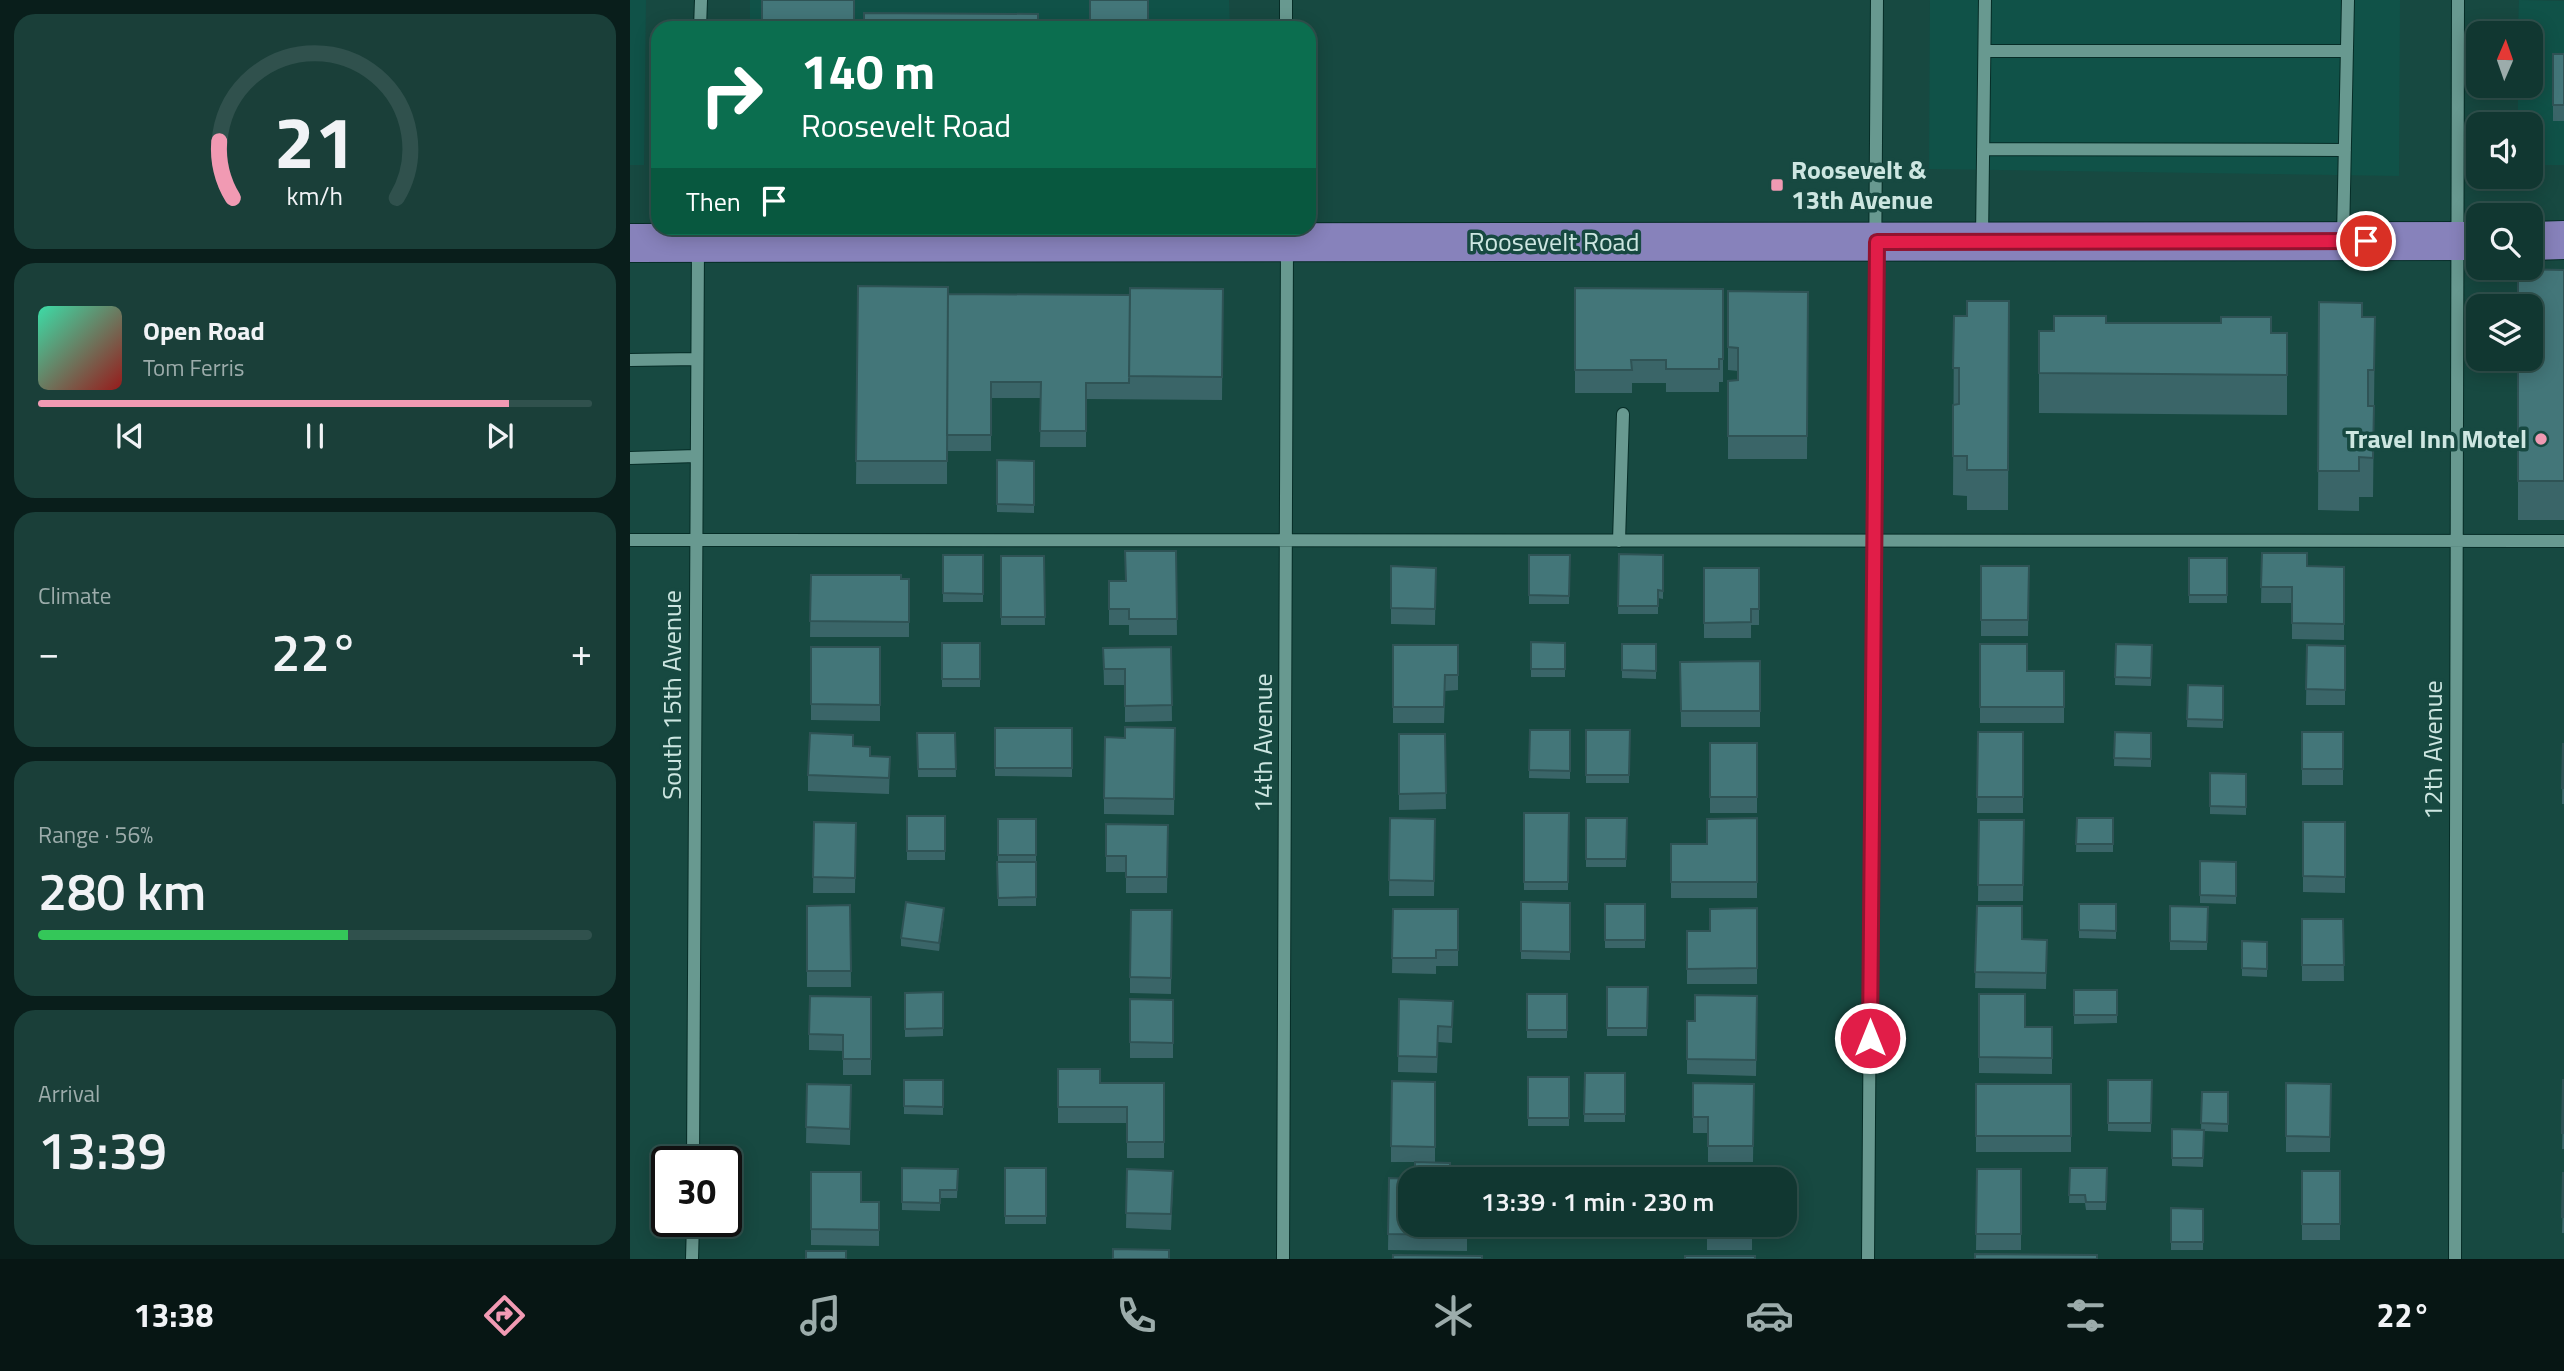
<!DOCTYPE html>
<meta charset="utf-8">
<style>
:root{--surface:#113731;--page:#1a3f39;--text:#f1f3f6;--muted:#9cacab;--line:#30514d;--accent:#f19ab3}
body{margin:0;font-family:"Titillium Web",sans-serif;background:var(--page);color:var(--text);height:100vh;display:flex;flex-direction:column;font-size:26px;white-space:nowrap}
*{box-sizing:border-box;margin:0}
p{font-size:23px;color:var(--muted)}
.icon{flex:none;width:38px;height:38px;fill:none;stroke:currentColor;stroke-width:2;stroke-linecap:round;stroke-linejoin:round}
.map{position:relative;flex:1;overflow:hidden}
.sheet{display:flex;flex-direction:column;gap:14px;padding:14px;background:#091e1b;width:630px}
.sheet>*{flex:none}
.guide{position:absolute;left:21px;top:21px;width:665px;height:214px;border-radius:21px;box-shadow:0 4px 18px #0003,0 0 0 2px var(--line);background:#0b6e4f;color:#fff;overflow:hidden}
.needle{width:46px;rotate:2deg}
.controls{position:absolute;left:1836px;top:21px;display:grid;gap:14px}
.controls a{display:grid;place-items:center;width:77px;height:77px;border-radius:14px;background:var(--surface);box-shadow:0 4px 18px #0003,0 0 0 2px var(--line);font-size:35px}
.speed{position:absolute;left:21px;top:1146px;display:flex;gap:14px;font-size:35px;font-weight:700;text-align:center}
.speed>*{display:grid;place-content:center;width:91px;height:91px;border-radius:50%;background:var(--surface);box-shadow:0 4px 18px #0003,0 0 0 2px var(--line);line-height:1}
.speed .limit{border:4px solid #111;border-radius:10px;background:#fff;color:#111}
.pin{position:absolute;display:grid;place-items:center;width:60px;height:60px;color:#fff;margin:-30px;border:4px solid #fff;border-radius:50%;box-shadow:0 2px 7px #0007}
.me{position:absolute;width:77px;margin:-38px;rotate:0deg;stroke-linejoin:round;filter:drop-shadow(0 0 5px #0008)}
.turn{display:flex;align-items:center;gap:24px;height:147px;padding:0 35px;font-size:32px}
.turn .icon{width:91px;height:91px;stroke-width:2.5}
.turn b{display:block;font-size:49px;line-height:60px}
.then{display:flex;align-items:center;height:66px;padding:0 35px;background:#0003;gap:14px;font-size:26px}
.big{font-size:52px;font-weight:600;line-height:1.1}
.sheet .widget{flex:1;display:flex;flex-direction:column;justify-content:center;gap:10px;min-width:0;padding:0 24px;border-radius:21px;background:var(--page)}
.sheet .dial{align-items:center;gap:0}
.dial svg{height:182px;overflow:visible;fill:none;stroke:var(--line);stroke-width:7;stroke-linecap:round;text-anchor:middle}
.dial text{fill:var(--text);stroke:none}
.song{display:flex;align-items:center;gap:21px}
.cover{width:84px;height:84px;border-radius:10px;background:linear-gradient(135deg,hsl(160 70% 55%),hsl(0 70% 35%))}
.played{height:7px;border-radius:4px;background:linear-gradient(90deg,var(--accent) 85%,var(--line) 85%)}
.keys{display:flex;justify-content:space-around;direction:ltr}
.heat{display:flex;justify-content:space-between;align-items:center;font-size:38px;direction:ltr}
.charge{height:10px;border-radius:5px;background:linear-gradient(90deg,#34c759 56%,var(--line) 0)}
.trip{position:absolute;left:768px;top:1167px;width:399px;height:70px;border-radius:21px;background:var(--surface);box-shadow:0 4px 18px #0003,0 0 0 2px var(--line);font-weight:600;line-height:70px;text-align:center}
.dock{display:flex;height:112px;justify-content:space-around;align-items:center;background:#071614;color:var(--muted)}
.dock .icon{width:49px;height:49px}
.dock .current{color:var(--accent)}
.dock b{font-size:32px;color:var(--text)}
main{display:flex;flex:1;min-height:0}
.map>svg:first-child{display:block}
.built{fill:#105248}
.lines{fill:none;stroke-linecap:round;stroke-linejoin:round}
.minor-casing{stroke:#062d27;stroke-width:14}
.major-casing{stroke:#062d27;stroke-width:40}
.minor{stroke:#689990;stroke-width:12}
.major{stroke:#8782bb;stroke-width:38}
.wall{fill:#3a6568}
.shaded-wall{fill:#2f5355}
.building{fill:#437679;stroke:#2f5355;stroke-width:2}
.route-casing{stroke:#92132f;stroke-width:18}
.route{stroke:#e11d48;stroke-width:12}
.poi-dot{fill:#f19ab3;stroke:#174941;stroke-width:2.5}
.labels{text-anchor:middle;stroke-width:7;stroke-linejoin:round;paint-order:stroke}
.poi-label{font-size:26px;font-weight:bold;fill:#cde6e1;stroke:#174941;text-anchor:start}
.street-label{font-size:26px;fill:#cde6e1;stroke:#174941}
</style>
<main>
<section class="sheet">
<div class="widget dial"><svg viewBox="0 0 100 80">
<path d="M14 69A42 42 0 1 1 86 69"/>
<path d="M14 69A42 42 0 0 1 8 44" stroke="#f19ab3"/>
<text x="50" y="56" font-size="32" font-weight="700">21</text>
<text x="50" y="72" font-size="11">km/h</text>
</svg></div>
<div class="widget">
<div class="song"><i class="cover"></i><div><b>Open Road</b><p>Tom Ferris</p></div></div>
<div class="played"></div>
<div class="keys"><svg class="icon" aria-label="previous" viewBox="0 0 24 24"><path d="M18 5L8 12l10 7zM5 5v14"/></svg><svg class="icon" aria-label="pause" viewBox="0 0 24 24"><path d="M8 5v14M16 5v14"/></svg><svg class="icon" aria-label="next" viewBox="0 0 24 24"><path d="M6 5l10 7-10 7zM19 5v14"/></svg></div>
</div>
<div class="widget"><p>Climate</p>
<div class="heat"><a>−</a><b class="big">22°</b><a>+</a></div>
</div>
<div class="widget"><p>Range · 56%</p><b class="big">280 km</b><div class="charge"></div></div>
<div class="widget"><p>Arrival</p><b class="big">13:39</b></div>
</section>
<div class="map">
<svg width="1934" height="1259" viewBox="0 0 1934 1259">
<rect width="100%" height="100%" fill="#174941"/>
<!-- built -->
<path class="built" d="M0,0H16L14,165H0Z
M120,0H599L600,28H120Z
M1300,0H1770L1769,176L1299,169Z
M1889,0L1934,1V165H1901L1900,124H1888V86H1900V33H1888Z"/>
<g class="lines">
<!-- minor casing -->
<g class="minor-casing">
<path id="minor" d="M656,0V28
M70,28L71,0
M1355,51H1717
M1353,149L1715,150
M1713,237L1718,0
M1352,238L1355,0
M0,360L67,359
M0,458L66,456
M0,540L1934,541
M989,541L993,414
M63,1162L68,245
M62,1259L63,1222
M653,1259L657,245
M1238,1259L1247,0
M1825,1259L1828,0"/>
</g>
<!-- major casing -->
<g class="major-casing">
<path id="major" d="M1900,241L1934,240
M0,243L1848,241"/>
</g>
<!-- minor -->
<use href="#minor" class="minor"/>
<!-- major -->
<use href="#major" class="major"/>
</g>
<!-- wall -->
<path class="wall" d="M1923,54H1934V121H1923Z
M1934,270V520H1888V359Z
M228,286L318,294L500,295L593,289L592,400L456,399V447H410L411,398H361V451H317V484H226Z
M945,288L1093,289V382H1089V392H1036V383H1002V393H945Z
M1098,291L1178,292L1177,459H1098V381L1108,380V371L1098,370Z
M1379,301L1378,510H1337V496L1323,495L1324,316H1337Z
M1689,302L1732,317H1745L1743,497H1729V511L1688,510Z
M1476,323L1641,333H1657V415L1409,413V331H1424Z
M367,460L404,461V513L367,512Z
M546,551L547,635H499V625H479V581H496Z
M1632,553L1677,566L1714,567V640L1662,639V603H1631Z
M989,554L1033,555V599L1028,598V614H988Z
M313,555H353V602H313Z
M899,555H940L939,604H899Z
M371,556H414L415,625H371Z
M1559,558H1597V603H1559Z
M1351,566H1399L1398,636H1351Z
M806,568L805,625L761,624V608Z
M1074,568H1129V625H1121V638H1074Z
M181,575L279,579V637H180Z
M901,642L935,643V677H901Z
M312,643H350V687H312Z
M992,644H1026V679L992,678Z
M1350,644L1397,671H1434V723H1350Z
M1486,644L1522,645L1521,686L1485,685Z
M763,645H828V690L815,691L814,723H763Z
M1677,645L1715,646V705H1676Z
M181,647H250V721L181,720Z
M541,647L542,721L495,722V685H474L473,648Z
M1130,661V727H1051L1050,662Z
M1558,685L1593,686V728L1557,727Z
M365,728H442V777L365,776Z
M545,728L544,815L474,814V798L495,738Z
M900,730H940V779L899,778Z
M956,730H1000L999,783H956Z
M1348,732H1393V813H1347Z
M1485,732L1521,733V767L1484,766Z
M1672,732H1713V785H1672Z
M287,733H325L326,777H288Z
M769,734H815L816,809L769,810Z
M1080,743H1127V813H1080Z
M1933,744H1934V804H1932Z
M223,746L240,756L260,757L259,794L178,791V775Z
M1580,773L1616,774V815L1580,814Z
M894,813H939L938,890H894Z
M277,816H315V860H277Z
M760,818L805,819L804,896H759Z
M956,818H997L996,867H956Z
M1127,818V898H1041V844H1077Z
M1447,818H1483V852H1446Z
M368,819H406V906H368Z
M1349,820H1394L1393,901H1348Z
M184,822L226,823L225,893H183Z
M1673,822H1715V893L1673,892Z
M476,824L538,825L537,893H496V872H476Z
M1570,861L1606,862V904L1570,903Z
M891,902L940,903V960L891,959Z
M975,904H1015V948H975Z
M1449,904H1486V939L1449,938Z
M220,905L221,987H177V906Z
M1347,906L1392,939L1417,940L1416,989L1345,988Z
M1540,906L1578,907L1577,950H1540Z
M1127,908V984H1057V931H1080Z
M763,909H828V966H806V974L762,973Z
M542,910L541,994L500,993V977Z
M314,916L309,951L271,946V938Z
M1672,919H1713L1714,981H1672Z
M1612,941L1637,942V977L1612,976Z
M977,987H1018L1017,1036H977Z
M1444,990H1487V1023L1444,1024Z
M313,992V1036L275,1037V993Z
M897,994H937V1038H897Z
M1349,994L1395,1027H1422V1074L1349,1073Z
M1127,996L1126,1076L1057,1074V1021H1065Z
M241,997V1075H213V1051L179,1050V1034Z
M500,999L543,1000V1058H500Z
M769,999L823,1001L822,1043L808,1042L807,1073L768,1072Z
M428,1069L470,1083H534V1158H497V1123H428Z
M955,1073H995V1122H954Z
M898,1077H939V1126H898Z
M274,1080H313V1115L274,1114Z
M1478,1080H1522L1521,1132L1478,1131Z
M1934,1080V1149H1932Z
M805,1082V1162L820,1180H780L837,1225V1251L758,1250L759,1178L785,1179V1162H761V1146Z
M1656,1083L1701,1084L1700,1152H1656Z
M177,1084L221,1085L220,1145L176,1143Z
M1124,1084L1123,1162H1078V1133H1063V1117Z
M1346,1084H1441V1152H1346Z
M1572,1092H1598V1132L1574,1131L1573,1167L1542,1166V1129L1571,1130Z
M272,1168L328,1169L327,1198H310V1211L272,1210Z
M375,1168H416V1224H375Z
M1440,1168H1477L1476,1210H1456L1455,1203H1439Z
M497,1169L543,1187L541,1230L496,1228Z
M1347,1169H1391V1250H1346Z
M1672,1171H1710V1240H1672Z
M181,1172L231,1202H249V1246L181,1245Z
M1934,1173V1233H1932Z
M1541,1208L1573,1209V1250H1541Z
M1077,1225H1122V1250H1077Z"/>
<!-- shaded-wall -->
<path class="shaded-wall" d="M314,908V916L309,951V943Z"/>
<!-- building -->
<path class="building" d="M132,0H224V28H132Z
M460,0H518V28H460Z
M234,13L408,14V28H234Z
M1923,54H1934V105H1923Z
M1888,269L1934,270V481H1888V359H1900V306H1888Z
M228,286L318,287L317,461H226Z
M500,288L593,289L592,377L499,376Z
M945,288L1093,289V359H1089V369H1036V360H1001L1002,370H945Z
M1098,291L1178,292L1177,436H1098V381L1108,380V348L1098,347Z
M318,294L500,295L499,383H456V431H410L411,382H361V435H317Z
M1337,301H1379L1378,470H1337V456H1323V405L1329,404V368H1323L1324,316H1337Z
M1689,302L1732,303V317H1745L1744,370H1738V406H1744L1743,458L1729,457V471H1688Z
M1424,316H1476V323H1591V317H1641V333H1657V375L1409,373V331H1424Z
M367,460L404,461V505L367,504Z
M495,551H546L547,619H499V609H479V581H496Z
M1632,553H1677V566L1714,567V624L1662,623V587H1631Z
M989,554L1033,555V591L1028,590V606H988Z
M313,555H353V594L313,593Z
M899,555H940L939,596L899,595Z
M371,556H414L415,617H371Z
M1559,558H1597V595H1559Z
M761,566L806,568L805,609L761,608Z
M1351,566H1399L1398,620H1351Z
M1074,568H1129V609H1121V622L1074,623Z
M181,575H271V579H279V622L180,621Z
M901,642L935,643V669H901Z
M312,643H350V679H312Z
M992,644H1026V671L992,670Z
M1350,644H1397V671H1434V707H1350Z
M1486,644L1522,645L1521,678L1485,677Z
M763,645H828V675H815L814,707H763Z
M1677,645L1715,646V690L1676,689Z
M181,647H250V705L181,704Z
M541,647L542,705L495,706V669H474L473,648Z
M1130,661V711H1051L1050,662Z
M1558,685L1593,686V720L1557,719Z
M495,727L545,728L544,799L474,798L475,737L495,738Z
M365,728H442V768H365Z
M900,730H940V771L899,770Z
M956,730H1000L999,775H956Z
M1348,732H1393V797H1347Z
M1485,732L1521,733V759L1484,758Z
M1672,732H1713V769H1672Z
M180,733L223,735V746L240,747V756L260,757L259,778L178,775Z
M287,733H325L326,769H288Z
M769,734H815L816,793L769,794Z
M1080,743H1127V797H1080Z
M1933,744H1934V788H1932Z
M1580,773L1616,774V807L1580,806Z
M894,813H939L938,882H894Z
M277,816H315V851H277Z
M760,818L805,819L804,881L759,880Z
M956,818H997L996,859H956Z
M1127,818V882H1041V844H1077V819Z
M1447,818H1483V844H1446Z
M368,819H406V855H368Z
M1349,820H1394L1393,885H1348Z
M184,822L226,823L225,878L183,877Z
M1673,822H1715V877L1673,876Z
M476,824L538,825L537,877H496V856H476Z
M1570,861L1606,862V896L1570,895Z
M367,862H406V897L368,898Z
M276,902L314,908L309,943L271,938Z
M891,902L940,903V952L891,951Z
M975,904H1015V940H975Z
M1449,904H1486V931L1449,930Z
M220,905L221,971H177V906Z
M1347,906H1392V939L1417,940L1416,973L1345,972Z
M1540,906L1578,907L1577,942L1540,941Z
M1127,908V968L1057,969V931H1080V909Z
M763,909H828V950H806V958H762Z
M501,910H542L541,978L500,977Z
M1672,919H1713L1714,965H1672Z
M1612,941L1637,942V969L1612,968Z
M977,987H1018L1017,1028H977Z
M1444,990H1487V1015H1444Z
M313,992V1028L275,1029V993Z
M897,994H937V1030H897Z
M1349,994H1395V1027H1422V1058L1349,1057Z
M1065,995L1127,996L1126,1060L1057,1059V1021H1065Z
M180,996L241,997V1059H213V1035L179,1034Z
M500,999L543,1000V1043L500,1042Z
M769,999L823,1001L822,1027L808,1026L807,1057L768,1056Z
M428,1069H470V1083H534V1142H497V1107H428Z
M955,1073H995V1114H954Z
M898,1077H939V1118H898Z
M274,1080H313V1107L274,1106Z
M1478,1080H1522L1521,1123H1478Z
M1933,1080H1934V1133H1932Z
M762,1081L805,1082V1147L761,1146Z
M1063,1083L1124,1084L1123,1146H1078V1117H1063Z
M1656,1083L1701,1084L1700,1137L1656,1136Z
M177,1084L221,1085L220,1129L176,1127Z
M1346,1084H1441V1136H1346Z
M1572,1092H1598V1124L1571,1123Z
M1542,1129L1574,1130L1573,1158H1542Z
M785,1162L820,1163V1180H780V1225H837V1235L758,1234L759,1178L785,1179Z
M958,1166H998V1180H957Z
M272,1168L328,1169L327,1190H310V1203L272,1202Z
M375,1168H416V1216H375Z
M1440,1168H1477L1476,1202H1456L1455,1195H1439Z
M497,1169L543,1171L541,1214L496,1213Z
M1078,1169H1123V1180H1077Z
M1347,1169H1391V1234H1346Z
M1672,1171H1710V1224H1672Z
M181,1172H231V1202H249V1230L181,1229Z
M1933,1173H1934V1217H1932Z
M1541,1208L1573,1209V1242H1541Z
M1077,1225H1122V1234H1077Z
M483,1249L539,1250V1259H483Z
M176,1251H216V1259H176Z
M1345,1254L1467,1255V1259H1345Z
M763,1255L852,1256V1259H763Z
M1055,1256H1125V1259H1055Z"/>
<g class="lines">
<!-- route casing -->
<g class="route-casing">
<path id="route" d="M1240,1038L1247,242L1736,241"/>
</g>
<!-- route -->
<use href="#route" class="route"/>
</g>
<!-- markers -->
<g class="poi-dot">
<rect x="1140" y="178" width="14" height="14" rx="3.5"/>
<circle cx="1911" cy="439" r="7"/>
</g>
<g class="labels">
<!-- poi labels -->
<g class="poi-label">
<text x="1161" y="179">Roosevelt &amp;<tspan x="1161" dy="30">13th Avenue</tspan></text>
<text x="1897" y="448" text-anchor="end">Travel Inn Motel</text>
</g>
<!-- street labels -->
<g class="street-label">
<text x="924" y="251">Roosevelt Road</text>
<text transform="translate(42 695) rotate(-90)" y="9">South 15th Avenue</text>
<text transform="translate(633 743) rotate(-90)" y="9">14th Avenue</text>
<text transform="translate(1803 750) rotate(-90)" y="9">12th Avenue</text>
</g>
</g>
</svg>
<div class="controls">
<a><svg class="needle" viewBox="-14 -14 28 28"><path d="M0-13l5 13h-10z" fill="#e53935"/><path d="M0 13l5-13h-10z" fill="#9cacab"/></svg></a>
<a><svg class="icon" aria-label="sound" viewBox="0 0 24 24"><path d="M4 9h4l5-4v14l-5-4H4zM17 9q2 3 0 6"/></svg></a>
<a><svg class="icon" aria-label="search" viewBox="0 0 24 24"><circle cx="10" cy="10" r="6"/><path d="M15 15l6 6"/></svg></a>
<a><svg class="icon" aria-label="layers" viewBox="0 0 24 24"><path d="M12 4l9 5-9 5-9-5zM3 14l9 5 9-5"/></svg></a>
</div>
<div class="speed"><div class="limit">30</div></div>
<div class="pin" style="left:1736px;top:241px;background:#d93025"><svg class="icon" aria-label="arrive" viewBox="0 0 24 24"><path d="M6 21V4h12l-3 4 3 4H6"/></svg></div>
<svg class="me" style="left:1240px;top:1038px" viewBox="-20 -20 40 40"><circle r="17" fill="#e11d48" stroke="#fff" stroke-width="3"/><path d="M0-11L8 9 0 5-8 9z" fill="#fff"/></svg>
<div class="trip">13:39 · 1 min · 230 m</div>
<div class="guide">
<div class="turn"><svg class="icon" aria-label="right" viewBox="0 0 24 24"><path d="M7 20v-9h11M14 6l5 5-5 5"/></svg><div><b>140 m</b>Roosevelt Road</div></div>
<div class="then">Then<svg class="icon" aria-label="arrive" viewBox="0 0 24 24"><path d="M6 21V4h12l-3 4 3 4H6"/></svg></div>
</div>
</div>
</main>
<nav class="dock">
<b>13:38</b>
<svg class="icon current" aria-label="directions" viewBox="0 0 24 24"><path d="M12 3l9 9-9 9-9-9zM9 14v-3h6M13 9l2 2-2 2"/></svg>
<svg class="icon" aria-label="music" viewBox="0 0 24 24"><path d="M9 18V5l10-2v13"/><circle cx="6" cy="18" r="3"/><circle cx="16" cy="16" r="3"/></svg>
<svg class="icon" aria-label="phone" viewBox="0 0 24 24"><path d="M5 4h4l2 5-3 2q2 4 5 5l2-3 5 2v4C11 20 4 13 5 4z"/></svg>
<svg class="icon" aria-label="climate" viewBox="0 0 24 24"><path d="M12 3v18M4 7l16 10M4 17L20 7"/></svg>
<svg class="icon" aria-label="car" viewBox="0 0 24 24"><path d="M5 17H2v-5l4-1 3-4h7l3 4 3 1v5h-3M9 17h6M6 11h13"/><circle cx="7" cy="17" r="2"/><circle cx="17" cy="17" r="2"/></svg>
<svg class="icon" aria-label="filters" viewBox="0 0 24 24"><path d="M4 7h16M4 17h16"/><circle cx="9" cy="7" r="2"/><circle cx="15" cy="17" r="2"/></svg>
<b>22°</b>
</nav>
